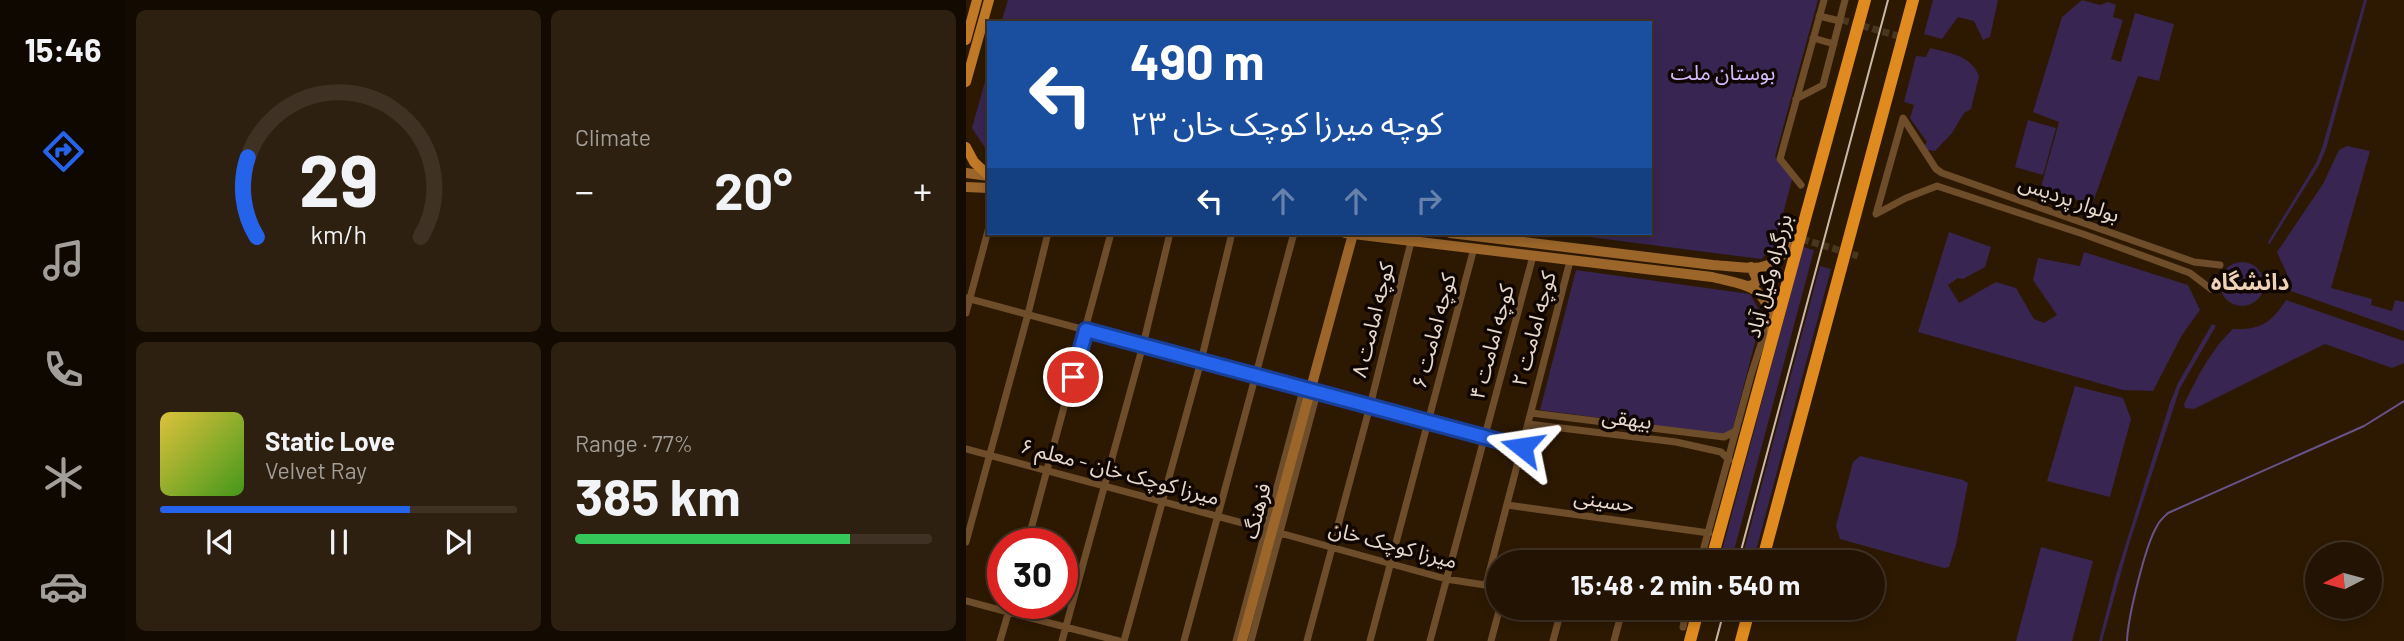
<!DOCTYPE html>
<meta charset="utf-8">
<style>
:root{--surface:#221302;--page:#2e2011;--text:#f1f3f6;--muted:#a29e99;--line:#3f3224;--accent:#2563eb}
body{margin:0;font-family:Barlow,"Noto Sans Arabic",sans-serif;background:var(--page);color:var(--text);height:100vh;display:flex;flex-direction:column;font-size:26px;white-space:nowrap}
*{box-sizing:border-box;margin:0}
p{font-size:23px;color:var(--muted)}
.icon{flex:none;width:38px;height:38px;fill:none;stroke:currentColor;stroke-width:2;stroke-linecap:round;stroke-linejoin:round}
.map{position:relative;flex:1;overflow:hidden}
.details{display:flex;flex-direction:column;gap:10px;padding:10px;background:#130a01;width:840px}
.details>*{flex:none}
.guide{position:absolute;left:21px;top:21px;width:665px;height:214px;border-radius:0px;box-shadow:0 4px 10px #0003,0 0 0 2px var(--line);background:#1a4fa0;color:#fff;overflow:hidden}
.needle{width:46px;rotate:264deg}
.tools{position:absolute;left:1339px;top:542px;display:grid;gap:14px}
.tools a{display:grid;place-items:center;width:77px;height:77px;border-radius:50%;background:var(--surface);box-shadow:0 4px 10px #0003,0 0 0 2px var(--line);font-size:35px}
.speed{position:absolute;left:21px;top:528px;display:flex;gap:14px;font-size:35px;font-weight:700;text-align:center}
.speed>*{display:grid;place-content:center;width:91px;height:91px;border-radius:50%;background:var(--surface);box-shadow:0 4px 10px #0003,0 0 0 2px var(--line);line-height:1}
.speed .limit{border:10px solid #d22;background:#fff;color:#111}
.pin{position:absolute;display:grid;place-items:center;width:60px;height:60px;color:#fff;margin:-30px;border:4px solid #fff;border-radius:50%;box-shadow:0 2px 7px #0007}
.me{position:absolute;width:77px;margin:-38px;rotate:285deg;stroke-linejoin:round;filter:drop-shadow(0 0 5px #0008)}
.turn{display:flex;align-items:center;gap:24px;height:147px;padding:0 28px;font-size:32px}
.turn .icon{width:91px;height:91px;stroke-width:2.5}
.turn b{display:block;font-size:49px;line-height:60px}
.lanes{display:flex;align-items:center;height:66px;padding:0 28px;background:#0003;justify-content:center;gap:35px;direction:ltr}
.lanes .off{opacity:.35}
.big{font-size:52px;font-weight:700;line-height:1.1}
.details .tile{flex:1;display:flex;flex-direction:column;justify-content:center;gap:10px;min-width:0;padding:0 24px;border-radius:10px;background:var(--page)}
.details .dial{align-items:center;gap:0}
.dial svg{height:182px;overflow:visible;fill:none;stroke:var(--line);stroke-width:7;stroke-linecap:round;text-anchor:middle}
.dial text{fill:var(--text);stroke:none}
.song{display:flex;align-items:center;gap:21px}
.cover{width:84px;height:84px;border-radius:10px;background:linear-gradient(135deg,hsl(50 70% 55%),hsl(100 70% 35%))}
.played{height:7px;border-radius:4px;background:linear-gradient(90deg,var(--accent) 70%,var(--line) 70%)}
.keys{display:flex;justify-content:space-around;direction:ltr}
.heat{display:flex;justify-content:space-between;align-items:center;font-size:38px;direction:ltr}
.charge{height:10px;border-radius:5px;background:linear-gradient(90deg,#34c759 77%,var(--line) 0)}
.details .tiles{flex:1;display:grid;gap:10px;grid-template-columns:repeat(2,1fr)}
.trip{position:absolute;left:520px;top:550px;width:399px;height:70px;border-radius:35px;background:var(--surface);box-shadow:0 4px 10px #0003,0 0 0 2px var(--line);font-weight:700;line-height:70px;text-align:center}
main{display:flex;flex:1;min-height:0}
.dock{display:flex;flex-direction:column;width:126px;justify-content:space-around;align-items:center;background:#0e0801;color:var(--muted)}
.dock .icon{width:49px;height:49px}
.dock .on{color:var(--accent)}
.dock b{font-size:32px;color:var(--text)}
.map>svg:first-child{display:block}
.green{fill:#382551}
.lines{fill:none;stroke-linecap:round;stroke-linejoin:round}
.stream{stroke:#69538a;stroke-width:2}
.street-tunnel{stroke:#493620;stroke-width:7;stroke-dasharray:7 3.5;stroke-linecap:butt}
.street{stroke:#6e4d2a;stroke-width:7}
.secondary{stroke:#9c662a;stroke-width:10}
.primary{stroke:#bf7927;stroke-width:10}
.highway{stroke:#df8b1f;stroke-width:12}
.tram{stroke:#c9baab;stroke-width:2}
.route-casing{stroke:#184099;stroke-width:18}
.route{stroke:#2563eb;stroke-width:12}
.labels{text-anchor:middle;stroke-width:7;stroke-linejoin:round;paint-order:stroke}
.park-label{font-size:21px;fill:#d4bafd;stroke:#0f0601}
.street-label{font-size:21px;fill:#e6d8ca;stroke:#0f0601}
.neighbourhood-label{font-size:23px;font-weight:bold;fill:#efd3b7;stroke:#0f0601}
</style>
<main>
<nav class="dock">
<b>15:46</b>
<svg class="icon on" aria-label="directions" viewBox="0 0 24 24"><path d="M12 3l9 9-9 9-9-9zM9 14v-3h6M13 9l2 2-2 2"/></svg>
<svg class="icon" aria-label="music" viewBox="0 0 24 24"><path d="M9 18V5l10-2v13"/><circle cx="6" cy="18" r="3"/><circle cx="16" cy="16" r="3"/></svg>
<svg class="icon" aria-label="phone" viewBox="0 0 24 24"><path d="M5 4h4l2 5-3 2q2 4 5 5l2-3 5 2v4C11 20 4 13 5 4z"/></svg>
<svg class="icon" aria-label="climate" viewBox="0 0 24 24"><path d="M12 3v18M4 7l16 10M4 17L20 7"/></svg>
<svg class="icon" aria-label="car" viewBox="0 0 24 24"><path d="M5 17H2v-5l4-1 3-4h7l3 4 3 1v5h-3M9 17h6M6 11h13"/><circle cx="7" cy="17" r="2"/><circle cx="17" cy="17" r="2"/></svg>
</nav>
<section class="details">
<div class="tiles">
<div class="tile dial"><svg viewBox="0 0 100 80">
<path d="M14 69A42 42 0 1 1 86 69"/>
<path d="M14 69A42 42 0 0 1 10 34" stroke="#2563eb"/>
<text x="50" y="56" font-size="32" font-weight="700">29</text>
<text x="50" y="72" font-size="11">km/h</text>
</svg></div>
<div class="tile"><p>Climate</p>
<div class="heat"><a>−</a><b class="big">20°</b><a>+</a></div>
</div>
<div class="tile">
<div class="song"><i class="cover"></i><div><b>Static Love</b><p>Velvet Ray</p></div></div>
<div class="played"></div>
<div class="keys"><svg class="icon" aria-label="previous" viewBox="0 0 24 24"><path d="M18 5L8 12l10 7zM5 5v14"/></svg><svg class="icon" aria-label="pause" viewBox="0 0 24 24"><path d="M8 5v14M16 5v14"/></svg><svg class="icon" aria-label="next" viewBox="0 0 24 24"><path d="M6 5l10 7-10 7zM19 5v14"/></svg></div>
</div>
<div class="tile"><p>Range · 77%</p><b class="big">385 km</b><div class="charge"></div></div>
</div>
</section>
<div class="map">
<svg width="1438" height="641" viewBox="0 0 1438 641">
<rect width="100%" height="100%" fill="#2d1902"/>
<!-- green -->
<path class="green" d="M42,0H852L809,157L813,163L821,166L827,176L808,248L795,259L592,233H684V23H35Z
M967,0H1032L1024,37L1017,40L1008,21L992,17L976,39L958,34Z
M1116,0L1134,5L1142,2L1150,5L1147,17L1157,20L1145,59L1155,62L1169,13L1208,24L1193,81L1172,76L1126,205L1075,187L1093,122L1067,112L1096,17Z
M1398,0H1401L1360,149L1353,165L1303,245L1302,242L1350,163L1356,148Z
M964,48C983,53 1005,55 1013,76L1005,109L998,113L986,133L969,151L961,150L958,145L961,142L944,118L948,105L938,102L950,56L960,57Z
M23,67V154L6,128Z
M1062,120L1090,128L1077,175L1049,167Z
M1381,146L1404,151L1365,288L1406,299L1405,305L1426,311L1429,300L1438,302V331L1322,290L1321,274L1311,252L1357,184L1373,150Z
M983,232L1025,247L1019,267L997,279L992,278L982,285L993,303L1030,282L1050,288L1068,319L1078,323L1091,315L1067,280L1072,258L1114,266L1118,252L1222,285L1234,310L1216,335L1187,391L1157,390L952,332Z
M837,247L848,250L765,562H753Z
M1254 284a22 22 0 1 1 44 0a22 22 0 1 1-44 0Z
M854,266L865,269L787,562H775Z
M610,270L784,294L796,315L765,435L574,410Z
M1320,300L1438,341V363L1426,368L1359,344L1228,409L1219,408L1218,404C1231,378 1245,349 1267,329C1295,330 1305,323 1320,300Z
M1246,324L1250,326L1214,388L1163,544L1136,641H1133L1150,575L1204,403L1212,383Z
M1109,386L1157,398L1165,419L1144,497L1081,481Z
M894,456L997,480L1002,483L990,545L983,567L978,568L874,539L870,526L887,462Z
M1075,547L1127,561L1106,641H1050Z"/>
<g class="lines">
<!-- stream -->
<path class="stream" d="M1161,641C1162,617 1179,546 1191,526C1193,521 1198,517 1202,513L1398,426L1438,401"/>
<!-- street-tunnel -->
<path class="street-tunnel" d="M876,20L939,38
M816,233L892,256"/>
<!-- street -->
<path class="street" d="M853,16L874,21
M847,38L868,44
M830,99L857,85L879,0
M835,185L814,159L858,0
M1245,289L1224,273L1117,234L971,186L940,198L910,214L937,118L970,169L976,173L1228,262L1254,265
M0,298L556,447
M0,313L23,227
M565,413L758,437L770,431
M562,424L710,442L755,452L763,460
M0,449L299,529
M541,505L743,533
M314,533L480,579L532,587
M0,542L62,314L82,233
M61,544L145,233
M734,562L785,375L795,344L805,323
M520,585L604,261
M0,601L153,641
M673,607L720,616
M717,627L721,607
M34,641L45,604
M96,641L177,345L204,233
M158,641L235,361L266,233
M218,641L328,233
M270,641L337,390
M285,641L351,393
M341,641L404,406L445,242
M404,641L508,248
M464,641L567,256
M525,641L534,607
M587,641L596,607
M648,641L657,607"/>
<!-- secondary -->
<path class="secondary" d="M0,173L23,176
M0,187L23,188
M379,233L746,277C783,286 803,285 806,331
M484,233L747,265C792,268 804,277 831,236
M782,286L788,285L791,279L785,267
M276,641L387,234"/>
<!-- primary -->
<path class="primary" d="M0,40L11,0
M0,82L23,0
M0,147L8,162L23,176"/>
<!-- highway -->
<path class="highway" d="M745,562L899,0
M796,562L947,0
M724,641L733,607
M775,641L784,607"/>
<!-- tram -->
<path class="tram" d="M772,562L922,0
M750,641L759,607"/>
</g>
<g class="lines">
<!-- route casing -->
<g class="route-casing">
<path id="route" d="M107,377L120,330L556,447"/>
</g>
<!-- route -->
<use href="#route" class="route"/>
</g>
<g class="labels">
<!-- park labels -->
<g class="park-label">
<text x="757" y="80">بوستان ملت</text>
</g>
<!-- street labels -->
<g class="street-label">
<text transform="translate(1103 199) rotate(19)" y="7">بولوار پردیس</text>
<text transform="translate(803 276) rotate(-75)" y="7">بزرگراه وکیل آباد</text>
<text transform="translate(407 320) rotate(-76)" y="7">کوچه امامت ۸</text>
<text transform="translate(568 329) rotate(-75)" y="7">کوچه امامت ۲</text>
<text transform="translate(468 331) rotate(-75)" y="7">کوچه امامت ۶</text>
<text transform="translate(526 342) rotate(-75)" y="7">کوچه امامت ۴</text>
<text transform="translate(661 419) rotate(7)" y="7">بیهقی</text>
<text transform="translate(154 472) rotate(15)" y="7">میرزا کوچک خان - معلم ۶</text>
<text transform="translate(638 501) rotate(8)" y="7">حسینی</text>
<text transform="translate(291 511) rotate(-75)" y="7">فرهنگ</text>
<text transform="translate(427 545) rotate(15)" y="7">میرزا کوچک خان</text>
</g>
<!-- neighbourhood labels -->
<g class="neighbourhood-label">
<text x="1284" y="290">دانشگاه</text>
</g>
</g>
</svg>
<div class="tools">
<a><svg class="needle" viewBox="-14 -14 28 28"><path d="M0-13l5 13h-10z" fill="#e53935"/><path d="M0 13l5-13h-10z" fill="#a29e99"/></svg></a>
</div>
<div class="speed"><div class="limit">30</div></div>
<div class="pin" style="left:107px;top:377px;background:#d93025"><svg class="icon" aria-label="arrive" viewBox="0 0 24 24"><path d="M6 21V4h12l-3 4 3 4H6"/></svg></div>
<svg class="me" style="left:556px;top:447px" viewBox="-20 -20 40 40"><path d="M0-17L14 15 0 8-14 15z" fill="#2563eb" stroke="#fff" stroke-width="4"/></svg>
<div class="trip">15:48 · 2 min · 540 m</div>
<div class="guide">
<div class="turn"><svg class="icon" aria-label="left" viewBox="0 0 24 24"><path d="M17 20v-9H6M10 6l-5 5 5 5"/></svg><div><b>490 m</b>کوچه میرزا کوچک خان ۲۳</div></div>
<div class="lanes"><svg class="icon" aria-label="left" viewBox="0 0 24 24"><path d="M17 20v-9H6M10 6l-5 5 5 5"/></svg><svg class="icon off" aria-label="ahead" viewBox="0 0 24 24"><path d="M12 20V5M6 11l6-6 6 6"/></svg><svg class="icon off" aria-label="ahead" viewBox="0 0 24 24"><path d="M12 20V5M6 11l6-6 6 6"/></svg><svg class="icon off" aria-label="right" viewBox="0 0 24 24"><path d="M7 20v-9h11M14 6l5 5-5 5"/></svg></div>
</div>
</div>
</main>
